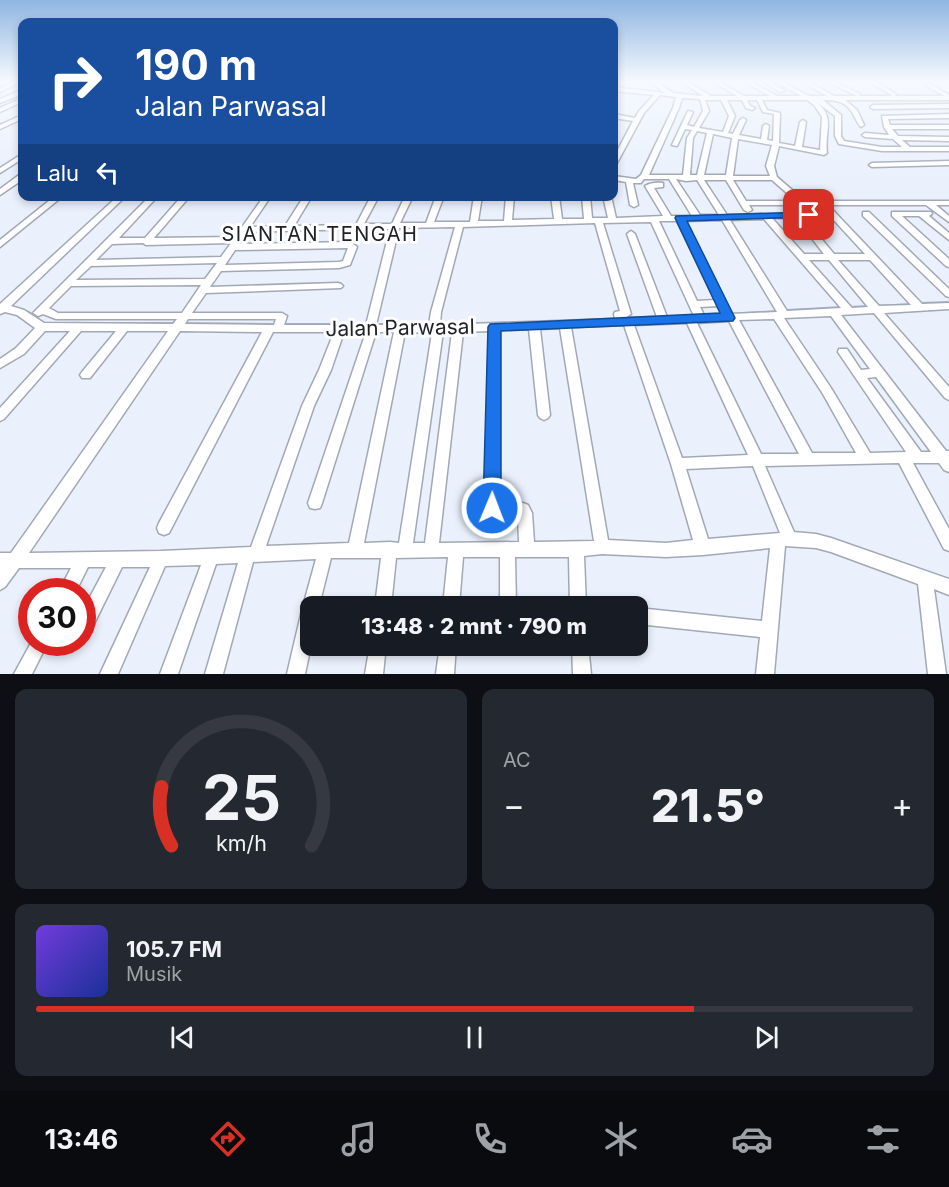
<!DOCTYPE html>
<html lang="id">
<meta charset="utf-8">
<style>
:root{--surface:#171b24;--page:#242831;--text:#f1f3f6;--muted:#9ea1a6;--line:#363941;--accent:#d93025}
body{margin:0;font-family:Inter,sans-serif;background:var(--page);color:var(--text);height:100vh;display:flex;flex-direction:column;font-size:22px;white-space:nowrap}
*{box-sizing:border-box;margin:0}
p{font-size:20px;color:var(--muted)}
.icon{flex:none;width:33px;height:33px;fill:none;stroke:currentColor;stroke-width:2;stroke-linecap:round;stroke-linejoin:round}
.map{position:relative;height:674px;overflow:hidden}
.drawer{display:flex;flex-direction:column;gap:15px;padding:15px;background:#0d0f14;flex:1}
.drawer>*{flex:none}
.banner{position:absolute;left:18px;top:18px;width:600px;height:183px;border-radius:12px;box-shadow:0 3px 9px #0003;background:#1a4fa0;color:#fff;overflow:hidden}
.speed{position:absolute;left:18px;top:578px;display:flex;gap:12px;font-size:30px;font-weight:700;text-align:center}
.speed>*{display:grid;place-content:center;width:78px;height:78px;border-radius:50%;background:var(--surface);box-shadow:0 3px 9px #0003;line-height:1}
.speed .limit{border:9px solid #d22;background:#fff;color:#111}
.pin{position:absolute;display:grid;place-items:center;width:51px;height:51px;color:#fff;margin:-26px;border-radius:12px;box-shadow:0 3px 9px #0006}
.me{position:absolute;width:66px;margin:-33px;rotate:1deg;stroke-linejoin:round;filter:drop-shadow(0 0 4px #0008)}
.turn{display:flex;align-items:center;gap:21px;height:126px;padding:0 18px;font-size:27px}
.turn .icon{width:78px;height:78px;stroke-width:2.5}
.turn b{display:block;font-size:42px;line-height:51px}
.then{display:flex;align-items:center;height:57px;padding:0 18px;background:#0003;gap:12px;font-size:22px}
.big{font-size:45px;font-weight:800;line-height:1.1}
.drawer .card{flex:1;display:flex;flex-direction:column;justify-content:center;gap:9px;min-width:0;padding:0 21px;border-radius:12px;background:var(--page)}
.drawer .dial{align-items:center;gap:0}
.dial svg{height:156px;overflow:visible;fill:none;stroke:var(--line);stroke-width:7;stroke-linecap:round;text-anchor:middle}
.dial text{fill:var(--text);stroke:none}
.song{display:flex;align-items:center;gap:18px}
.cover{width:72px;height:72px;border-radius:9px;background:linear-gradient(135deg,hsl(260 70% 55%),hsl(230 70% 35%))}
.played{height:6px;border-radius:3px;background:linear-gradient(90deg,var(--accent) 75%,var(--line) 75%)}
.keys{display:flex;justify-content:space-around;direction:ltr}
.heat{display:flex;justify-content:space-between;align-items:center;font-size:33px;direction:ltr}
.drawer .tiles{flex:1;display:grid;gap:15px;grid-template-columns:1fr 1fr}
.card:last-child{grid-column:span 2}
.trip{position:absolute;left:300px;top:596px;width:348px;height:60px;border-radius:12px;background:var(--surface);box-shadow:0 3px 9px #0003;font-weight:800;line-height:60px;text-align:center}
.tabs{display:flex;height:96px;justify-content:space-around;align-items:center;background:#090b0e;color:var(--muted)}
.tabs .icon{width:42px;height:42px}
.tabs .current{color:var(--accent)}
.tabs b{font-size:27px;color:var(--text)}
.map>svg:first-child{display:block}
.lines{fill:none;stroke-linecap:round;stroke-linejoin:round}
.stream{stroke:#aabad7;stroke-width:2}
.minor-casing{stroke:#a2a8b4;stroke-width:3}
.minor{fill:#fff;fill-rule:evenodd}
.route{fill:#1a73e8;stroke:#114b97;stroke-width:1.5}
.labels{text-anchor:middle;stroke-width:6;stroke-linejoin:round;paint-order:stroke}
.far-quarter-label{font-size:20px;letter-spacing:1.5px;fill:#202227;stroke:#fefefe}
.street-label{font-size:21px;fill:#202227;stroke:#fefefe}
</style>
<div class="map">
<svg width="949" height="674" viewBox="0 0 949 674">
<rect width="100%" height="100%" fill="#eaf1fd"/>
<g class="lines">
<!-- stream -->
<path class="stream" d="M920,303L949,302
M9,306L29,312L45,324
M875,306L912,304
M848,307L870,306
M786,310L843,307
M729,314L777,311
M684,316H696
M93,323H174
M183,323L276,324
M282,324H369
M375,324H432
M438,324L489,323"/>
<!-- minor casing -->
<g class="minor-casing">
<path id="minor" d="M14,82H21L0,92V88Z
M651,82H657L673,93L702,96H703L682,82H688L711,96H737L713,82H719L744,96H770L745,82H751L777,96H801L776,82H783L809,96H827L802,82H809L834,96H857L828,82H835L860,94L859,96H893L870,82H876L896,94L895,96H945L926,86L928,83L949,95L947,96H949V100H845L857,110L864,125L861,127C857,123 856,119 853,114C846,101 836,100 823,100L841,115V136L844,141L882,147H902L893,139L865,137L862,135L865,133L889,135L884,127L882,116L949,114V118L888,119L890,125H949V129H892L898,136L949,137V141L902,140L910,147H949V151H882L839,144L835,136V116L814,100C837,117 824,129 827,153L824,155L779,146L774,166L777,177L805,201H949V205H936L949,216V222L926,205H828L922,304L949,303V309L884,313L949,387V400L945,398L874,313L841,315L946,451H949V472L944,470L939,463H913L949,529V551L944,549L899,463L765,466L794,532L816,534L831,538L949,579V595L934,589L946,674H928L918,584L831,552L816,548L785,546L774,674H756L760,637L638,624V608L762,621L770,548L703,555L666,557L602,554L584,556L586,606H570L569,557H515L516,606H500V557H463L459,606H443L448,557L396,558L391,606H375L381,558H331L319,606H310L311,645L305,674H287L302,610L316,559L253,562L223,674H205L238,563L216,564L178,674H160L201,565L165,566L118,674H100L150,567H122L88,636L82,638V612L106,567H88L76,591H59L71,568H19L5,587L0,590V553H11L168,331H127L90,378H82L80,375L82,372L116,331H81L4,419L0,421V408L70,331H45L24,354L0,368V359L16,348L35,328L17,315L5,312L0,314V304L118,196H126L11,306L24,310L44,323L173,324L177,319H56L43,314L38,316L33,313L150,196H158L119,238H145L182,196H190L154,238L235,237L264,196H271L250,227L285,226L304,196H312L294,226L356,225L371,196H379L364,224H392L405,196H413L400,223H426L436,196H444L434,222H470L474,196H482L478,221H504L506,196H514L512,220L554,219L551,196H559L562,219H584L582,196H590L592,218H608L603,196H611L616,218L663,216L645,186C649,183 658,182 663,183V187L654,188L671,216H692L669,179H644L641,183H633L638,205L634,207L630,205L626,182L614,180V176L636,179L641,175L673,108L676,97L660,95L644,113L617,163L614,165V157L633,121L614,118V114L635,118L639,111L654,95L614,91V87L665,93ZM682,98L700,99L703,111L694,127L687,125L693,112L688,111L672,145L677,146L685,129L692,130L687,138L683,175H649L679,108ZM705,100H721L729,116L723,132L699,128L709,111ZM727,100H742L746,108L752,110L755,108L750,106L747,100H757L763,112L774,114L773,141L767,140L769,126L766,124L763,126L761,139L739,135L746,120L743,118L740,120L733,134L728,133L735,116ZM762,100H807L814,105L822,117L820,150L802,147L806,122L803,120L800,122L795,146L779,143L780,113L767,110ZM697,131L707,133L697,175H690L693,138ZM713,134L732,138L726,175H704ZM738,139L772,145L766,166L770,176H733ZM676,179L686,181L697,180L719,215H700ZM704,180H726L744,210L748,212L752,210L749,205H820L865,254H834L804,218L812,217V213L727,215ZM733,180H772L796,201H746ZM772,218H796L824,254H804ZM764,219L841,308L787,311L730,220ZM722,220L777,312L731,314L685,221ZM659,221H677L715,300L697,301ZM651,222L694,316L667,317L635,234L631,231L627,234L657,317L625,318L631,314L603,223ZM595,223L620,311L615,312L614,314L615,319L440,325L441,312L463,227ZM455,227L431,312L429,325H376L399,228ZM359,229H390L366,325H284L287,316L282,313H192L206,293L341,288L343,286L341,284L338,283L210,287L221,271L339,268L350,265L357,247L351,242L239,244L247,232ZM143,243L146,245L231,243L221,257L96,260L112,244ZM348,248L343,261L339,262L225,265L235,250ZM809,260H829L868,307L852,308ZM838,260H870L911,305L879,306ZM217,263L205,279L76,280L91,266ZM201,285L182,313H58L49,308L71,286ZM718,306L722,314L704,315L700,307ZM831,316L870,369L861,370L847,349H839L838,352L906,452L870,453L831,388L784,318ZM188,319H276L274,325L185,324ZM774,319L823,394L856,453H812L739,320ZM729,321L799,454H761L697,323ZM687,323L748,455L682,458L634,325ZM624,325L671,464L693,540L666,543L608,540L571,327ZM560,328L594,541L534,542L532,513L528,505L523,503L499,505V330L529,329L538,415L540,418L544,420L548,418L550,415L540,329ZM180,331L262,332L159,523L157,528L159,533L164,535L169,533L273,332H334L319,370L302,406L251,547L161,551L29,553ZM489,331L485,508L489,517L494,519L518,517L519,542L439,543L463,332ZM344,332H366L308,503L310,508L315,509L320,508L322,503L376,332H394L349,543L266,546L314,406L331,370ZM405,332L432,333L399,543L390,542L364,543ZM443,332H452L425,543H413ZM876,377L931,452H921L867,378ZM753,466L780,533L708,539L686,469Z
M764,82H770L785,91L780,92Z
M22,90V94L0,103V99Z
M22,98V102L0,112V108Z
M949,104V108L873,109L870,107L873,105Z
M22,115V119L0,129V125Z
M22,154V159L0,173V168Z
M949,161V165L872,167L869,165L872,163Z
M19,175H22V180L0,195V189Z
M55,196H63L0,247V240Z
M863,212H869L949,289V297L946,296L863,216Z
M892,212H931L932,214L929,216L949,233V240L919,216H902L949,259V267L946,266L892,216Z
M32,641L48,642L32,674H14Z
M370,645H386L383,674H365Z
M440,645H456L454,674H436Z
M572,645H588L591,674H573Z"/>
</g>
<!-- minor -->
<use href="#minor" class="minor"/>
</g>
<!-- sky -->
<linearGradient id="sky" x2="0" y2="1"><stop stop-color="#8fb6e1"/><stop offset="0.46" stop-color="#f6f9fe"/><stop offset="1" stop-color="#f6f9fe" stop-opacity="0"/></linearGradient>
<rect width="949" height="177" fill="url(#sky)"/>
<!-- route -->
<path class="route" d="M809,212L813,213V217L687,221L735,318L733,321L501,331V508L498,515L492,517L485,515L483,508L488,327L490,324L720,313L675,218L676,216Z"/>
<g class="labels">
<!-- far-quarter labels -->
<g class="far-quarter-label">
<text x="320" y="241">SIANTAN TENGAH</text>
</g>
<!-- street labels -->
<g class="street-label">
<text transform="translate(400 328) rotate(-1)" y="7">Jalan Parwasal</text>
</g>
</g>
</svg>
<div class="speed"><div class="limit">30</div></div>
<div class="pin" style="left:809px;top:215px;background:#d93025"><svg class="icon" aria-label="arrive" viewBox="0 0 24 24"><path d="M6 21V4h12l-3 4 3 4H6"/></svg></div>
<svg class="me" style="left:492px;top:508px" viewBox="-20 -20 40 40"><circle r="17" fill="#1a73e8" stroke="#fff" stroke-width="3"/><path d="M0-11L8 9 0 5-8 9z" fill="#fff"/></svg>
<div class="trip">13:48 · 2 mnt · 790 m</div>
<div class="banner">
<div class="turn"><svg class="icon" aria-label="right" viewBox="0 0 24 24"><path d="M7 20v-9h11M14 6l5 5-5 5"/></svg><div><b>190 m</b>Jalan Parwasal</div></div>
<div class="then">Lalu<svg class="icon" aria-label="left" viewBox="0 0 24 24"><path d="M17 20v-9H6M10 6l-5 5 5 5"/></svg></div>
</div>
</div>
<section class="drawer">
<div class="tiles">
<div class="card dial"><svg viewBox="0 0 100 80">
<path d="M14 69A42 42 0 1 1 86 69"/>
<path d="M14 69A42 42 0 0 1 9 39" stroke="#d93025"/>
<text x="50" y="56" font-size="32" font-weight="700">25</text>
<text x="50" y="72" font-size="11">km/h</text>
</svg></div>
<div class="card"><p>AC</p>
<div class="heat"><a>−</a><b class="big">21.5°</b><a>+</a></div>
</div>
<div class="card">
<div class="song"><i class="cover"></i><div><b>105.7 FM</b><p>Musik</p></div></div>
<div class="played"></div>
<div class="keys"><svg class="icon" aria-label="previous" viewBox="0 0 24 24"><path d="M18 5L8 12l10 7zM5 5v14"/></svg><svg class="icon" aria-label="pause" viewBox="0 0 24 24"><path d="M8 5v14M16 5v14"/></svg><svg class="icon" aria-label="next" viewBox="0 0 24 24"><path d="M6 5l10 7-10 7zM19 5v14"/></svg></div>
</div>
</div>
</section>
<nav class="tabs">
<b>13:46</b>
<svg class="icon current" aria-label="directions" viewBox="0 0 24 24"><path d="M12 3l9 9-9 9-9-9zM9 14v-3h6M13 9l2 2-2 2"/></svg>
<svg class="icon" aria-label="music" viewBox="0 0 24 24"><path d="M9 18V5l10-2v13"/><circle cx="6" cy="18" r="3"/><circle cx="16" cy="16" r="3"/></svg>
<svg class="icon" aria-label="phone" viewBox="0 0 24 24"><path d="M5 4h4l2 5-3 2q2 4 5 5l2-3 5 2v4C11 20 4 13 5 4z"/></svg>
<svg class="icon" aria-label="climate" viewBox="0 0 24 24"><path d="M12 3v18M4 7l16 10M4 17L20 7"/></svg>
<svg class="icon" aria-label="car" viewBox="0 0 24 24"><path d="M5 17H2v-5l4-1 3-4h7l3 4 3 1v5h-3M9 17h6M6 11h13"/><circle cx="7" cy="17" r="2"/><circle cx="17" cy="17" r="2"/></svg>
<svg class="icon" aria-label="filters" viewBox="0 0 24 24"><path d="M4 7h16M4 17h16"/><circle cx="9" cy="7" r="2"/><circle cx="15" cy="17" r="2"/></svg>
</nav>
